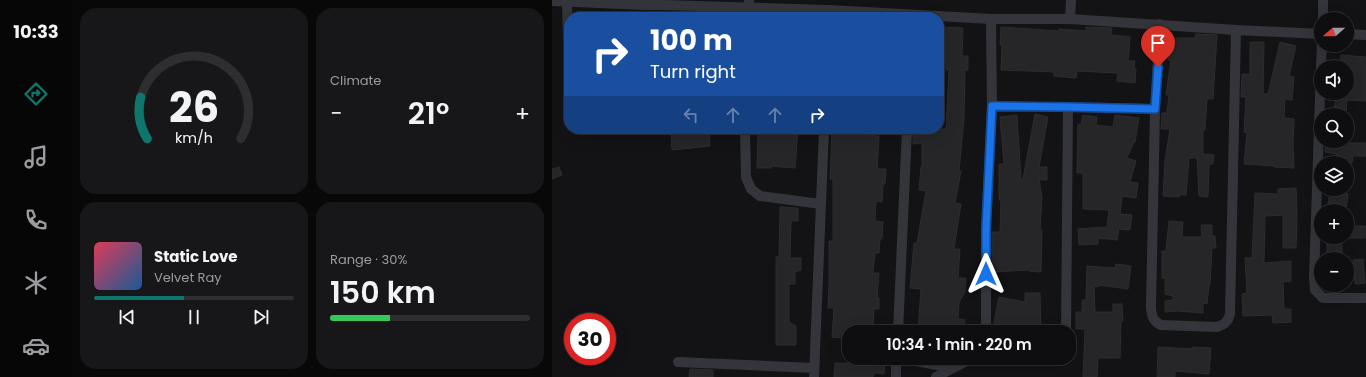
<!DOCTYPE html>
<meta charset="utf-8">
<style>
:root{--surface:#0e0e10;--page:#171719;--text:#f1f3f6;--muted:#9b9c9f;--line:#2e2e30;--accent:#0f766e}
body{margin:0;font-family:Poppins,sans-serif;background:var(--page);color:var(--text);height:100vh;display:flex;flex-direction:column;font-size:15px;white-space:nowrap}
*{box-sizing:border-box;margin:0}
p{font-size:13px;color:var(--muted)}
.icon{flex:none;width:22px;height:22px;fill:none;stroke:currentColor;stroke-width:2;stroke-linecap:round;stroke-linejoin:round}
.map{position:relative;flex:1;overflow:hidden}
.drawer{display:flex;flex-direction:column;gap:8px;padding:8px;background:#080809;width:480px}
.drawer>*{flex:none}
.top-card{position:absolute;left:12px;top:12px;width:380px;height:122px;border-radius:16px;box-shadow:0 4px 16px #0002,0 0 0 1px var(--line);background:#1a4fa0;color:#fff;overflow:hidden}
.needle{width:26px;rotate:249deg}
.fabs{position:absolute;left:762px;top:12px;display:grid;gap:8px}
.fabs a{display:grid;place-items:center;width:40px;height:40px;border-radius:50%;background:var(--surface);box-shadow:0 4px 16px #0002,0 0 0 1px var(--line);font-size:20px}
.speed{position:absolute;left:12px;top:313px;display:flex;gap:8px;font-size:20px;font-weight:700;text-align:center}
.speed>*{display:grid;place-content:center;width:52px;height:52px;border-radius:50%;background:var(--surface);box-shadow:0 4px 16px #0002,0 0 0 1px var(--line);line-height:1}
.speed .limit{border:6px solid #d22;background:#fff;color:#111}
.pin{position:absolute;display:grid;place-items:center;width:34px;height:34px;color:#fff;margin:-41px -17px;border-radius:50% 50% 50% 0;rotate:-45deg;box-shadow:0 0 4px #0007}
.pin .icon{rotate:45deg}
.me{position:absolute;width:44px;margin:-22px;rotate:0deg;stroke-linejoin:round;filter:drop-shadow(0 0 3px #0008)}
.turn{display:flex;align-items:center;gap:14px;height:84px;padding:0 20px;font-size:18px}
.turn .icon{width:52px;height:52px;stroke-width:2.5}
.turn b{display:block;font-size:28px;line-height:34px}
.lanes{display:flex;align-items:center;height:38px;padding:0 20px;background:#0003;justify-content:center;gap:20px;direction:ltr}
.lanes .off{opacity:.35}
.big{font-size:30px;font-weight:600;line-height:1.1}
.drawer .card{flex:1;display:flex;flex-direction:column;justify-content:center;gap:6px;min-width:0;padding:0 14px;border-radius:16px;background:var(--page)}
.drawer .dial{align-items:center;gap:0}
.dial svg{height:104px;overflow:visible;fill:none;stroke:var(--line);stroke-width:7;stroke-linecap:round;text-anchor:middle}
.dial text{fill:var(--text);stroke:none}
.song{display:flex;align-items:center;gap:12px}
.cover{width:48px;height:48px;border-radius:6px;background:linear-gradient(135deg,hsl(350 70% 55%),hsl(210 70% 35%))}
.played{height:4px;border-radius:2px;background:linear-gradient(90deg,var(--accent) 45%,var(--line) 45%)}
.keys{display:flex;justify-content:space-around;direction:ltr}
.heat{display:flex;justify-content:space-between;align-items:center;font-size:22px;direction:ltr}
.charge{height:6px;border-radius:3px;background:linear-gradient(90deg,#34c759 30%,var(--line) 0)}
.drawer .tiles{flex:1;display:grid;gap:8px;grid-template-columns:repeat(2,1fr)}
.trip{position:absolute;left:290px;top:325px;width:234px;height:40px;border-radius:16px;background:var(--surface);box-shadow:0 4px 16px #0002,0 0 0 1px var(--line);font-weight:600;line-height:40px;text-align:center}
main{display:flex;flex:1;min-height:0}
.menu{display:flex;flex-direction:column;width:72px;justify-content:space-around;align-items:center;background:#060606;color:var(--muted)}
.menu .icon{width:28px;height:28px}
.menu .selected{color:var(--accent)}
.menu b{font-size:18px;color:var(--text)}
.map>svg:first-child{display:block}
.building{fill:#262629;stroke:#2d2d31}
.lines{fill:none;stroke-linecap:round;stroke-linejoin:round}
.minor{stroke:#34353a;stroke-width:10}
.route-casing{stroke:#114b97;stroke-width:10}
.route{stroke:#1a73e8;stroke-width:7}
</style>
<main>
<nav class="menu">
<b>10:33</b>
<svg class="icon selected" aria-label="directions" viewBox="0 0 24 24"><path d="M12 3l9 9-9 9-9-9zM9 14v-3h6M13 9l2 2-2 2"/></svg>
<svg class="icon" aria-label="music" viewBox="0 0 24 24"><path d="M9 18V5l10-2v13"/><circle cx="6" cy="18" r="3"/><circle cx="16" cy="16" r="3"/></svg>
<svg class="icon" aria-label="phone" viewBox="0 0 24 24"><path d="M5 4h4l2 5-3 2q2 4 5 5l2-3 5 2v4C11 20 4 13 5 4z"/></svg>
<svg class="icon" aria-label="climate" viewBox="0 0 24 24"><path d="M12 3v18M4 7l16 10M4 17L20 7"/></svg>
<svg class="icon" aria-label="car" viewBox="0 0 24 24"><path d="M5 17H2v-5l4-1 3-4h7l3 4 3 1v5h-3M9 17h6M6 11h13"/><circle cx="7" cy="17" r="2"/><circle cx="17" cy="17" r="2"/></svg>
</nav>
<section class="drawer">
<div class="tiles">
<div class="card dial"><svg viewBox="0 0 100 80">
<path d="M14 69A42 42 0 1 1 86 69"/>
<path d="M14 69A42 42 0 0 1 9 37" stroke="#0f766e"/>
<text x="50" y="56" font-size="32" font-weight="700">26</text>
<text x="50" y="72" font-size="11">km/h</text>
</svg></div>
<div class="card"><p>Climate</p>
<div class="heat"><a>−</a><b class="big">21°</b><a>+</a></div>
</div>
<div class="card">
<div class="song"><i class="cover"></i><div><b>Static Love</b><p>Velvet Ray</p></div></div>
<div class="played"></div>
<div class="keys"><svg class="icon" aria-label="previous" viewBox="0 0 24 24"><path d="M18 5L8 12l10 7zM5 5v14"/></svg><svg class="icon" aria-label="pause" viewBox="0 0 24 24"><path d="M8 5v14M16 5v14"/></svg><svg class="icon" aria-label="next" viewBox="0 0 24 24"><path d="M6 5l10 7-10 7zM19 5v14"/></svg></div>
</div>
<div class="card"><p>Range · 30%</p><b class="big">150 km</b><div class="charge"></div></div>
</div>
</section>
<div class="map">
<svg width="814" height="377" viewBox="0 0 814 377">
<rect width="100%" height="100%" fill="#131315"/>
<!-- building -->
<path class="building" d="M387,27L411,28L410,56H416V70H413L412,119L407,171H409L403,203L409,204L402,249H408L406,278H414L413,292L407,302L406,319L413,320L412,332H366L369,289L358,288L362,243H365L374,191L367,190L369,167H370V143L361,144V133L370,132L371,129H394L397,70H394V67H387Z
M449,27L507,31V29L534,31V27L560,28L559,35L578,37L576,61H583L582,69H584L583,83L565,81L566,73L525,71L524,78L502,76V72L449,70L450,45H448Z
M644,34L665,35L661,99H655L653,130H651V154L662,155L661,164H657L656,197L647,196L645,158H637L634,195H627V197L611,196L613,160L618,129H609L610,113H615L617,95H614L619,60H616V38H643Z
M698,42H712L711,94H716L728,42L744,46L737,76L742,77L740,100L733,99L732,118L742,119L741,142L742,168L722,167V166L692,164L695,133L692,132L694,97H689L690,74H698Z
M789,55L814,57V101L795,100V99L794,114L782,113L784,93H795V67H788Z
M483,114L496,117L487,167H495V180H487L490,197L488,230H490L489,272L477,271V270L440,272V232H448L449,200H447V164H452L448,117L465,115L469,179H471Z
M531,115L545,117L544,125L561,127L563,115L587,118L583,142H582L575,158L584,161L578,182L586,183L584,198L570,196L568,214L580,215L578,230L567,229L565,240L546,238V244L527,245L526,229L555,227L557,210L531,209V173H525L526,124L529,125Z
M119,129H157L158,146L120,150Z
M206,129H246L243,168L219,166V168H205Z
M280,130L300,131V134L327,136L325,169H334L333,184H331L330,202L324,201L323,221L331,222L330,239H328L327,253H323L321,273H327L325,298H327V309H322L321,332H292V338L280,337L282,308H276L277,285V241H281V179H278Z
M773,141H797L796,143H814V156H801L800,163H784L785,154L773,152Z
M7,167L10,175L0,179V169Z
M744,188L745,215L744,248H731V215L713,216L712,263L739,261V281L731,282L732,309H739V322L721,323L720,315L691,316L690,294L695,293L693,258H700L703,193L726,194V189Z
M778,191L796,194L794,211H775Z
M228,207L246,208V221H239L238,258H249V270L243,272V284H237V322L244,326V345H224V257H227Z
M617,221L631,222L630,237H650L649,225H660V236H663L664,248H660L658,285H657L655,304L651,303V313L625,311L613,312V301L621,300V296L613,294V278H610V251H614Z
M795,226H814V238H795Z
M775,237H790V254L775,253Z
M811,259L813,283L803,284L801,260Z
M564,264L579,266L576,289L546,285V287L542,286L543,312H561V304H570L571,321H569L568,358H546L545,377H531L533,329H524V312H530V300H534L535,266L563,268Z
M473,293H488L489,332H460L441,328L447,297L473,302Z
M606,347L640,349V347L659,348L657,374L623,371V377H605Z
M307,358L333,361L332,374L322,373L321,377H282L283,363L306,364Z
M138,369L161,370V377H137Z"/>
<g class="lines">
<!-- minor -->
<path class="minor" d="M0,1L92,5H111L277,10L439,19H518L684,30L769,34
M15,2L17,82
M197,17V0
M518,19L519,0
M771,19V0
M608,24L603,109L599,308C600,317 601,321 609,325L665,327C673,324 676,322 678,314L684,30
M795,34L814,35
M769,67L762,278L763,290L771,298H814
M769,67L770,45
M440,107H516L603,109
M193,129L194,177L199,189L208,196L269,204
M346,332L355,129
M434,332V229L440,107L439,19
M514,332L516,107
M348,358L401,368
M126,362L262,368
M262,377L272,129
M344,377V358
M384,377L420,358"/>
</g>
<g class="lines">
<!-- route casing -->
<g class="route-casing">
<path id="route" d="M434,274V229L440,106L516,107L603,109L606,67"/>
</g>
<!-- route -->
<use href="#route" class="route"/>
</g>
</svg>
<div class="fabs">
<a><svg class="needle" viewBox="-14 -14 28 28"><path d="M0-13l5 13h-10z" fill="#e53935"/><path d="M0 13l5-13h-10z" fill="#9b9c9f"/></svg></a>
<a><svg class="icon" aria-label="sound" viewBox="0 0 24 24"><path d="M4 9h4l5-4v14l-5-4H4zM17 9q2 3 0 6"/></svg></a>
<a><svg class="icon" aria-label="search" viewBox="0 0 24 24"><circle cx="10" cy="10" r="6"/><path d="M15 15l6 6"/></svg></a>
<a><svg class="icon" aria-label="layers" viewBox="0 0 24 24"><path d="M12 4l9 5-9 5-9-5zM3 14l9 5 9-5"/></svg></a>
<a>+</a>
<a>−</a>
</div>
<div class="speed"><div class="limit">30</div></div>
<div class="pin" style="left:606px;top:67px;background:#d93025"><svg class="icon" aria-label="arrive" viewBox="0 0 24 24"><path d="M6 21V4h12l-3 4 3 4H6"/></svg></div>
<svg class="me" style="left:434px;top:274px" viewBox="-20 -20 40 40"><path d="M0-17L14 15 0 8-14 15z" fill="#1a73e8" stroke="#fff" stroke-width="4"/></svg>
<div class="trip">10:34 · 1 min · 220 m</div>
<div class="top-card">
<div class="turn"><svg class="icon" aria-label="right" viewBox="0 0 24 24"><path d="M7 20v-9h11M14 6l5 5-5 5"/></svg><div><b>100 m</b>Turn right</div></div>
<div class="lanes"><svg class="icon off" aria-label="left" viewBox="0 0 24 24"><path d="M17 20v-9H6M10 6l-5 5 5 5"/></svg><svg class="icon off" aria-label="ahead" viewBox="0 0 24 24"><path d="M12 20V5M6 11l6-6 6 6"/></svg><svg class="icon off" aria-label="ahead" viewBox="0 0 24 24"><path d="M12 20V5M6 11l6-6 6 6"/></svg><svg class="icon" aria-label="right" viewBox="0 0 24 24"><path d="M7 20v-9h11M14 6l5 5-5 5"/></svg></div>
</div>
</div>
</main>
